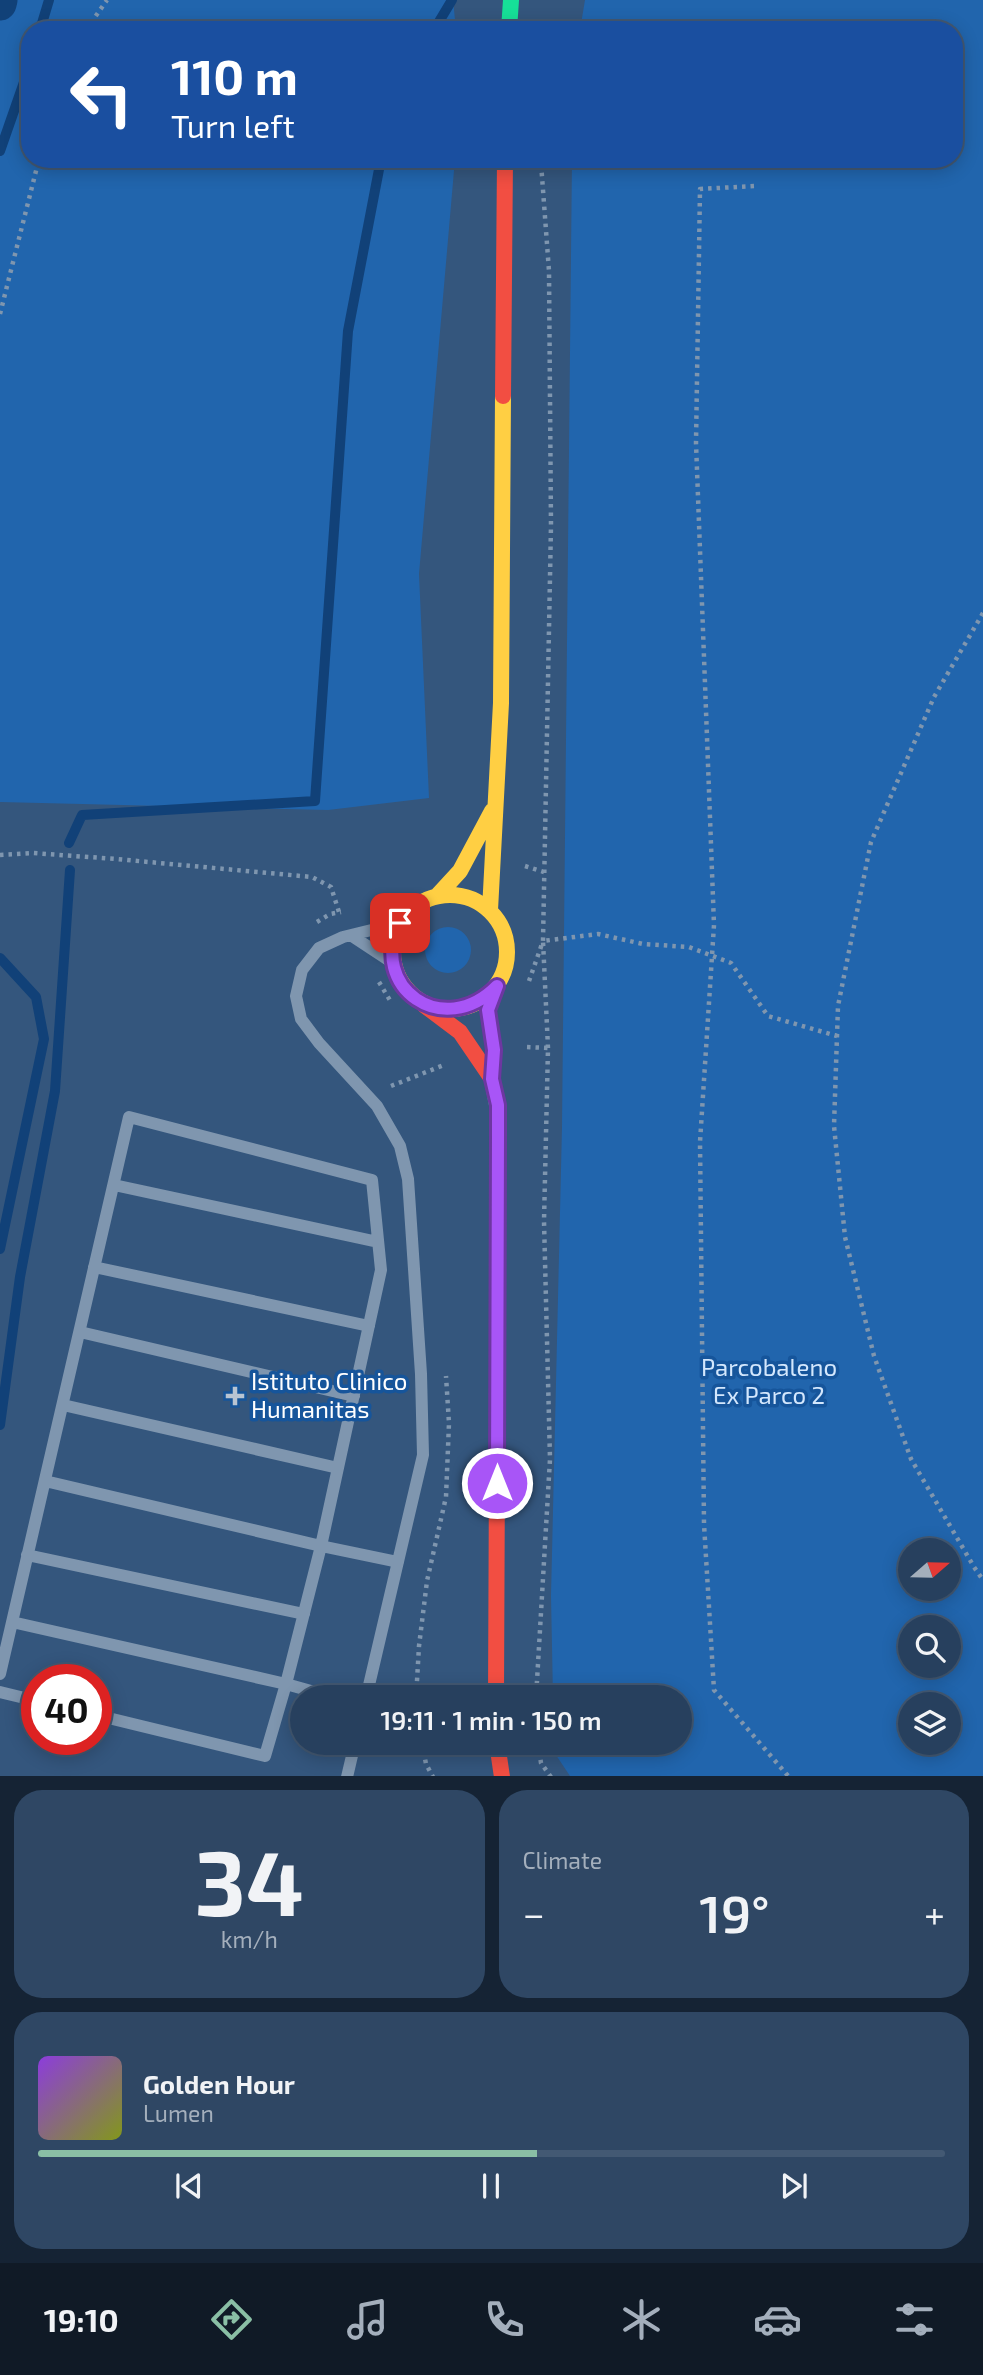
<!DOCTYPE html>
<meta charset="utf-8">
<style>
:root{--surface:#27405e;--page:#2f4764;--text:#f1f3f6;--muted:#a4afbc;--line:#435973;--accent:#8abfa5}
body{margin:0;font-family:"Exo 2",sans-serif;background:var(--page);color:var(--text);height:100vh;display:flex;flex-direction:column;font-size:26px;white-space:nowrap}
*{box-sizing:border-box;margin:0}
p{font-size:23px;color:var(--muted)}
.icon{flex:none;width:38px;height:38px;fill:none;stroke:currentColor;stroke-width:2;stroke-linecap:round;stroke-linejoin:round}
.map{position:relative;height:1776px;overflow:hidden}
.side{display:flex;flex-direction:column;gap:14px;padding:14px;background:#152334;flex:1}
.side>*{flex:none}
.hud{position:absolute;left:21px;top:21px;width:942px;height:147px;border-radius:28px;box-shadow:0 4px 18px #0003,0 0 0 2px var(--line);background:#1a4fa0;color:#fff;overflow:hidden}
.needle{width:46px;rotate:70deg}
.controls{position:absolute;left:898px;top:1538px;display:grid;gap:14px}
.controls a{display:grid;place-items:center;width:63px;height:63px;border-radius:50%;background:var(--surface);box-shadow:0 4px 18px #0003,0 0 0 2px var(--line);font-size:35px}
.speed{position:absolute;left:21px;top:1664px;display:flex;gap:14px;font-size:35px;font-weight:700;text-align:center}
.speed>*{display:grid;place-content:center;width:91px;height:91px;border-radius:50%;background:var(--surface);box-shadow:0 4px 18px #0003,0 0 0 2px var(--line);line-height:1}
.speed .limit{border:10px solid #d22;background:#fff;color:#111}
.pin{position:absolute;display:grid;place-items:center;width:60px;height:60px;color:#fff;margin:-30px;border-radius:14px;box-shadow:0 4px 10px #0006}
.me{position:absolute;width:77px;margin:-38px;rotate:0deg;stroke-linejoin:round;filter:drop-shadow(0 0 5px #0008)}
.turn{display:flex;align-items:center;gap:24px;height:147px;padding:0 35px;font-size:32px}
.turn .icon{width:91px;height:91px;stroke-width:2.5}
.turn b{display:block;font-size:49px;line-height:60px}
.big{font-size:52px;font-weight:600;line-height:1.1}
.side .widget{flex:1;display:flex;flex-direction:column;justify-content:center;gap:10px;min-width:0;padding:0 24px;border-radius:28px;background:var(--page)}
.side .dial{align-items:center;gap:0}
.dial b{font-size:91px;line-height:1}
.song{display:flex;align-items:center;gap:21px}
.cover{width:84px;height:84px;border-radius:10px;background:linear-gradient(135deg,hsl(270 70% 55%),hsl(70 70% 35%))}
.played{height:7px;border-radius:4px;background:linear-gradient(90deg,var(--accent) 55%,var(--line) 55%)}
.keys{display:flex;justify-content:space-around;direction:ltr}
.heat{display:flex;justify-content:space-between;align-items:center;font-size:38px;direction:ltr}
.side .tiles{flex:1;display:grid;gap:14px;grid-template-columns:1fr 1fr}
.widget:last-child{grid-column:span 2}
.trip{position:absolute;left:290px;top:1685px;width:402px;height:70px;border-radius:35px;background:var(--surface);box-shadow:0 4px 18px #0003,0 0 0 2px var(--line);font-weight:600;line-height:70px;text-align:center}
.tab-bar{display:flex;height:112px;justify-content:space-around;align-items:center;background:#101a26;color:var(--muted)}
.tab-bar .icon{width:49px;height:49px}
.tab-bar .current{color:var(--accent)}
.tab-bar b{font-size:32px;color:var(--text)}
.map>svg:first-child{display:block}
.green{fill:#2165ad;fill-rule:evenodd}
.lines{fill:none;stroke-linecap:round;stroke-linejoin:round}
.stream{stroke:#114178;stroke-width:10}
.canal{stroke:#114178;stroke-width:33}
.path{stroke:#7f96af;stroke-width:4.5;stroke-dasharray:3.5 5;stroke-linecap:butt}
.lane{stroke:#7f96af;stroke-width:12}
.fast{stroke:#16e098;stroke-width:16}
.slow{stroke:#ffcf43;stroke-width:16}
.jam{stroke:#f24e42;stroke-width:16}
.route-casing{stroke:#6d37a1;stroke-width:18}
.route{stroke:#a855f7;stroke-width:12}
.poi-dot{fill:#b8c4d2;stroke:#16559b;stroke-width:2.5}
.labels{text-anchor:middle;stroke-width:7;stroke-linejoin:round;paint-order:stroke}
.park-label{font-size:24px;fill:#d3e7fd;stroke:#16559b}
.poi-label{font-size:24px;fill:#fff;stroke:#16559b;text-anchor:start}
</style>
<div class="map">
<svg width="983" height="1777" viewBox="0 0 983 1777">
<rect width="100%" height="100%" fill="#34567d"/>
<!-- green -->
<path class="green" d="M0,0H453L456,30H30V159H455L419,574L429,798L328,810L0,802Z
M585,0H983V1776H570L554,1752V1743H681V1698L553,1697L551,1596L562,1127L572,159H954V30H580ZM910,1550H948V1589H910ZM910,1628H948V1666H910ZM910,1704H948V1743H910Z
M425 950a23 23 0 1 1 46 0a23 23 0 1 1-46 0Z"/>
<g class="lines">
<!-- stream -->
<path class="stream" d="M40,30L49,0
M434,30L452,0
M0,151L30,65
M69,843L82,815L315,801L348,331L381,159
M0,958L36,997L44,1039L0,1249
M0,1425L20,1277L55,1091L70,870"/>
<!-- canal -->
<path class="canal" d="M0,4L1,0"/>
<!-- path -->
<path class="path" d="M86,30L107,0
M754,186L700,189L696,443L714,925L700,1142L704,1524L714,1690L789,1777
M0,314L39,159
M983,613L934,697L871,842L838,1006L834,1126L845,1237L874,1356L911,1459L974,1567L983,1580
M0,855L33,853L116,859L312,877L331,887L339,912
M525,866L544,872
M317,922L330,914L341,912
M529,981L543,941L551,525L549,271L541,163
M379,982L391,1002
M527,1047L548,1048L544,1221L550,1459L536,1698
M548,1048L543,941L598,934L643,944L689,947L731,963L768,1016L837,1036
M391,1086L444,1065
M416,1698L419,1646L427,1581L446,1497L449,1423L446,1376
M422,1743L426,1764L433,1777
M538,1743L541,1763L551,1777"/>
<!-- lane -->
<path class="lane" d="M352,936L393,963
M114,1185L378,1242
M94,1267L369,1326
M80,1332L354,1396
M63,1405L338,1468
M27,1555L304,1614
M12,1622L286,1684L321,1546L45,1481
M0,1674L129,1117L372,1180L381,1270L321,1546L398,1562
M0,1692L37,1701
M366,1698L423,1455L421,1374L408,1179L400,1146L377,1106L319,1043L301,1019L296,996L302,970L319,948L343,937L400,923
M96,1715L265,1756L286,1684L336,1698
M347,1777L355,1743"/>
<!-- fast -->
<path class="fast" d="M509,30L511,0
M497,986L488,1010L494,1050L492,1079L497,1105L498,1226"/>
<!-- slow -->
<path class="slow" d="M393 952a57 57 0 1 1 114 0a57 57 0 1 1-114 0Z
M437,896L460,871L492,811
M490,910L501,703L503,396"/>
<!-- jam -->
<path class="jam" d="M503,396L505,159
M424,1005L460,1032L492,1079
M496,1698L498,1226
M497,1743L502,1777"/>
</g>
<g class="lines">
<!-- route casing -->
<g class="route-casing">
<path id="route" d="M400,923C368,987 443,1041 497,986L488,1010L494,1050L492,1079L498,1105V1135L497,1483"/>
</g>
<!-- route -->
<use href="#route" class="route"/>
</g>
<!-- markers -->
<path class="poi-dot" d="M231.5 1385.5h7v7h7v7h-7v7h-7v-7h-7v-7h7z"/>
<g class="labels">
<!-- park labels -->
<g class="park-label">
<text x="769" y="1376">Parcobaleno<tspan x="769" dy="28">Ex Parco 2</tspan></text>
</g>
<!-- poi labels -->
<g class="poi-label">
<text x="251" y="1390">Istituto Clinico<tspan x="251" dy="28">Humanitas</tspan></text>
</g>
</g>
</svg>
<div class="controls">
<a><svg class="needle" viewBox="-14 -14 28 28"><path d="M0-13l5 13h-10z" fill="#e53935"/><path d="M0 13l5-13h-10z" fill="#a4afbc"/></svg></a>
<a><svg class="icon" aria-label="search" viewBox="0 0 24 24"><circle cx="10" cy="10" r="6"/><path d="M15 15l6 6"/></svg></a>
<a><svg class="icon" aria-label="layers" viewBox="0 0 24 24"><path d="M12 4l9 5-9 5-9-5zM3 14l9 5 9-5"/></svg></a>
</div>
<div class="speed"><div class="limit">40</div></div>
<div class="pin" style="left:400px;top:923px;background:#d93025"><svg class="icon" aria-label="arrive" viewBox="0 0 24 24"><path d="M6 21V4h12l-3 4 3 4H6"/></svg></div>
<svg class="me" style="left:497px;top:1483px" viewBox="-20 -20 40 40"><circle r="17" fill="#a855f7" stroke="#fff" stroke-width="3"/><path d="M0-11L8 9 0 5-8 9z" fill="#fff"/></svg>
<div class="trip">19:11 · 1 min · 150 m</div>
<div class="hud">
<div class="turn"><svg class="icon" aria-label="left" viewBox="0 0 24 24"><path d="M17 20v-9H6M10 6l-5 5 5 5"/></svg><div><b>110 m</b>Turn left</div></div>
</div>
</div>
<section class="side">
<div class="tiles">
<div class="widget dial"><b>34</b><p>km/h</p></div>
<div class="widget"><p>Climate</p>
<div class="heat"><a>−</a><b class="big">19°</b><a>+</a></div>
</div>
<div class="widget">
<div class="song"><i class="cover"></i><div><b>Golden Hour</b><p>Lumen</p></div></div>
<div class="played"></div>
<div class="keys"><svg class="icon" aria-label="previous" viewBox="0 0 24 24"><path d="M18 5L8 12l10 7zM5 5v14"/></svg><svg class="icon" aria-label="pause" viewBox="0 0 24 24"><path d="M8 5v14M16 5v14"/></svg><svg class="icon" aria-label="next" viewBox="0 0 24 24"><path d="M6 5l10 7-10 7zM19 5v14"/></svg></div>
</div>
</div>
</section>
<nav class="tab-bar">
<b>19:10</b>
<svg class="icon current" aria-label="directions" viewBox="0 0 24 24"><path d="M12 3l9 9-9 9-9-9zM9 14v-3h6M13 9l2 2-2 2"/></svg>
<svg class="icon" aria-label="music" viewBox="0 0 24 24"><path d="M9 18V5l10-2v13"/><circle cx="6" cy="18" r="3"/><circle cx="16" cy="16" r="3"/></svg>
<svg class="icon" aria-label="phone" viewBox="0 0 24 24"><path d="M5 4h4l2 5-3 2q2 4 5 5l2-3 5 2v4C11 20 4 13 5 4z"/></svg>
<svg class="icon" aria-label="climate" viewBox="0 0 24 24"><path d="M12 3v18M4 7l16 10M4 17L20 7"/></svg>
<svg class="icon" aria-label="car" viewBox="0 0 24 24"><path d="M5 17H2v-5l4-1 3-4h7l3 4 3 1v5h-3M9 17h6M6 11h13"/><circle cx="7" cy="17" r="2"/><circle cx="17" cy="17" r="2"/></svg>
<svg class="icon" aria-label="filters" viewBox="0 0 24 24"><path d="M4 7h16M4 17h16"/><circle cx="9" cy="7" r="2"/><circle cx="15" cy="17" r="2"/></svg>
</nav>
